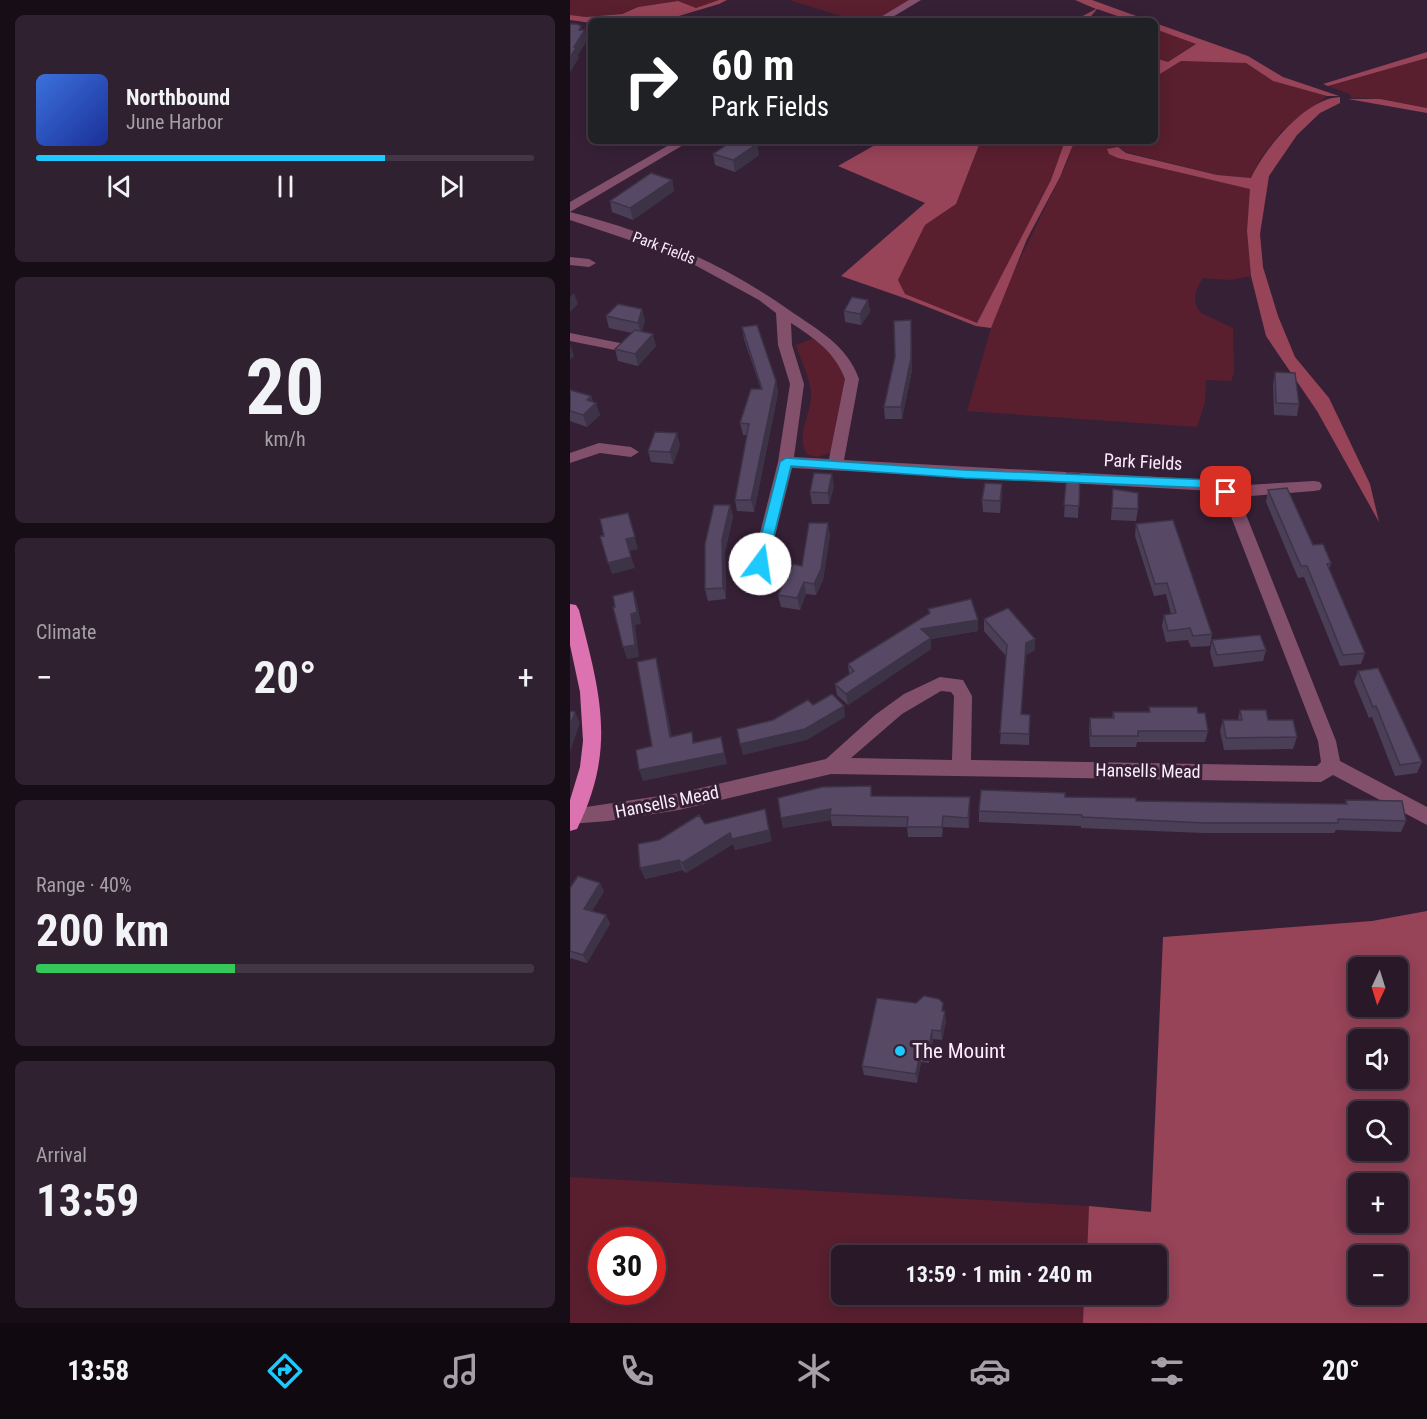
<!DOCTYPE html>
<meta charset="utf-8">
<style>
:root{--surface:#281828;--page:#302130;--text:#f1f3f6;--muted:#a5a0a8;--line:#443745;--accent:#1dc9fd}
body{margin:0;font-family:"Roboto Condensed",sans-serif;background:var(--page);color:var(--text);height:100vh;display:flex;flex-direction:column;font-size:22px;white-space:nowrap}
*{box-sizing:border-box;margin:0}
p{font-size:20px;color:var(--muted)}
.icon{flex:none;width:33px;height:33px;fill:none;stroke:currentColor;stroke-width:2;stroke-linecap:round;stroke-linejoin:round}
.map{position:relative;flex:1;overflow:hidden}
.sheet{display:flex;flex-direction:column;gap:15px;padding:15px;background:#160d16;width:570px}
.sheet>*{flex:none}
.top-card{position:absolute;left:18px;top:18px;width:570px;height:126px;border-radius:9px;box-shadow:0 3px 15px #0003,0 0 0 2px var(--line);background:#202124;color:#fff;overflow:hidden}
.needle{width:39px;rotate:184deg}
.buttons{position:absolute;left:778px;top:957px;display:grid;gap:12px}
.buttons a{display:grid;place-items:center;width:60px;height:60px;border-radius:9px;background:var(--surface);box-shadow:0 3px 15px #0003,0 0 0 2px var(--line);font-size:30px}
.speed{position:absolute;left:18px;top:1227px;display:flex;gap:12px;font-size:30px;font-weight:700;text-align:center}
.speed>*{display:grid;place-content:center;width:78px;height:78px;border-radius:50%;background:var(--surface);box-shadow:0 3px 15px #0003,0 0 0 2px var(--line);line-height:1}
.speed .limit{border:9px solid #d22;background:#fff;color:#111}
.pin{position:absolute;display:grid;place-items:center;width:51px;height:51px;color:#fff;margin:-26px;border-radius:12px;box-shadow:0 3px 9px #0006}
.me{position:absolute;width:66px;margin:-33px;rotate:14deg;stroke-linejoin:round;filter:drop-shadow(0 0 4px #0008)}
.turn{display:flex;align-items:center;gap:21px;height:126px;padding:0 24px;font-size:27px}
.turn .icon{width:78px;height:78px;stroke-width:2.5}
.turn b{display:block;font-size:42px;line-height:51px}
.big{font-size:45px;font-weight:700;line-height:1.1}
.sheet .card{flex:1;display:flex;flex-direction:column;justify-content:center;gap:9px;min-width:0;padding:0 21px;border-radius:9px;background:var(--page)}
.sheet .dial{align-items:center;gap:0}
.dial b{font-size:78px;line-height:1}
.song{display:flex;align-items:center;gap:18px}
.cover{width:72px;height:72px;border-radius:9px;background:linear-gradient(135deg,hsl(220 70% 55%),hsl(230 70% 35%))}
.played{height:6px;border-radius:3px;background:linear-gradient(90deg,var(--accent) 70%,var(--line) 70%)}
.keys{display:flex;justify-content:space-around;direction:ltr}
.heat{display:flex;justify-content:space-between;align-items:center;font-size:33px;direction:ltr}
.charge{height:9px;border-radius:4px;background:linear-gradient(90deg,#34c759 40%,var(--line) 0)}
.trip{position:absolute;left:261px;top:1245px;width:336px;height:60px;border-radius:9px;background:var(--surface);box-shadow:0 3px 15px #0003,0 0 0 2px var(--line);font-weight:700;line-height:60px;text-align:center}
.menu{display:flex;height:96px;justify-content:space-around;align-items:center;background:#100a10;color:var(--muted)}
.menu .icon{width:42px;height:42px}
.menu .active{color:var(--accent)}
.menu b{font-size:27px;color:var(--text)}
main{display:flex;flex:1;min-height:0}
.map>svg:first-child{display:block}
.green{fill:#591f2f;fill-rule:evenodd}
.forest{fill:#974358;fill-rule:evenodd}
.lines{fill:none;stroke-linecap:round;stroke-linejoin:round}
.minor{fill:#83506c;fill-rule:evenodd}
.major{fill:#dc73b0;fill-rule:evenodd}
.wall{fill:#4b3f58}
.shaded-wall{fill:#3d3347}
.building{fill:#574966;stroke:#3d3347;stroke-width:1.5}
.route{fill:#1dc9fd;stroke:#1383a4;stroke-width:1.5}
.poi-dot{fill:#1dc9fd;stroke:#362036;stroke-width:2}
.labels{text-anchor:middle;stroke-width:6;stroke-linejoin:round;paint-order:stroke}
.far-street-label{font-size:15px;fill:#fbecfb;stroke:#362036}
.street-label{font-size:18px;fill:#fbecfb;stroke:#362036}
.near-poi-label{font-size:21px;fill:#fbecfb;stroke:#362036;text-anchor:start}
</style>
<main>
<section class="sheet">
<div class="card">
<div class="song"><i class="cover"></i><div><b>Northbound</b><p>June Harbor</p></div></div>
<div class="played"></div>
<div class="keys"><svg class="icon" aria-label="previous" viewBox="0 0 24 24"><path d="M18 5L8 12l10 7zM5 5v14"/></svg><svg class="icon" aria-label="pause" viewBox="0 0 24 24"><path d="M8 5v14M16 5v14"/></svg><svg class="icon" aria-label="next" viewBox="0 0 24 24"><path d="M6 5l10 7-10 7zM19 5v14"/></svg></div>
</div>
<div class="card dial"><b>20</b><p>km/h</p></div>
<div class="card"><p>Climate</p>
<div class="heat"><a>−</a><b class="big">20°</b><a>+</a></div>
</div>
<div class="card"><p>Range · 40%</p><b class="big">200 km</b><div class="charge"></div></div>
<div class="card"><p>Arrival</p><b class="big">13:59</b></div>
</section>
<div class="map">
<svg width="857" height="1323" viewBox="0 0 857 1323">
<rect width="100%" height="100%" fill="#362036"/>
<!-- green -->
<path class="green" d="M0,0H149L126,8L108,1L67,7L50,14L16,17L0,15Z
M219,0H346L309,21H287Z
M585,29L626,44L598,62L585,58Z
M857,58V108L810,99L781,98L780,94L758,86Z
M611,61L676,63L703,81L757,96L711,132L690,159L681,178L647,175L556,152L548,147V158L681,189L677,231L681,276L661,280L633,278C625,290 621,301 631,313L663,328L664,373L661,381L636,380L635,402L627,427L397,411L421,328L440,279L496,165L502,147L509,141H585V77Z
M413,141H497L481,180L408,324L335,294L328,280L355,225L386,204L409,145Z
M242,339L259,345L279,368L262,452L248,457L238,455C224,437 241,416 241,396C242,383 230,358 226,345Z
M0,1177L519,1206L517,1255L272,1256V1294L514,1295L513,1323H0ZM32,1240H82V1292H32Z"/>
<!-- forest -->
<path class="forest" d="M149,0H157L149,4L92,21L21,23L0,20V15L16,17L52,14L68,7L108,1L126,8Z
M505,0H522L580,21H562L527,9L517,21H503L526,9Z
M585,23L678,56L713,77L769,96H757L703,81L676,63L611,61L585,77V71L589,68L585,66V58L598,62L626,44L585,29Z
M857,52V58L758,86L753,84Z
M770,97V103L750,113L727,135L699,176L690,234L693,267L708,316L725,357L759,398L800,484L809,522L747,411L696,336L681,276L677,231L680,189L548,158L539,154L537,149L548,147L556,153L647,175L681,178C695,148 736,98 770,97Z
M778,99H810L857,108V113Z
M312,141H413L409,145L386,204L355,225L328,280L335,294L407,323L481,180L494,144L497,141H508L502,147L490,177L457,239L421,328L406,326L337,299L271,276L355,203L268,166Z
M857,911V1323H513L514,1295L586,1294V1256L517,1255L519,1206L581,1212L593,937L802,921ZM789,968H828V1006H789ZM789,1040H828V1078H789ZM789,1112H828V1150H789ZM789,1184H828V1222H789ZM789,1256H828V1294H789Z"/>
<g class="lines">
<!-- minor -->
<path class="minor" d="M339,0H351L316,21H304Z
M106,141H120L0,212V202Z
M0,212C79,232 153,263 219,310C248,330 277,345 289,379L274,460L643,480L659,486L744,481L750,482L752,486L750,490L744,491L669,497L766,741L770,761L857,807V825L763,775L751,782L261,774L109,810L38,821L0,824V810L3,809L109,793L256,759L305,715L334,694L370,677L393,680L402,696L401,760L747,766L751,762L748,741L655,501L644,491L222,468L198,564L196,568H184L182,564L208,462L220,384L208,345L206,313L189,300L110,257L0,220ZM221,323C244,338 265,352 275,379L259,459L224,457L234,384L222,345ZM371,691L381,692L384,696L382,760L281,758L332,714Z
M0,257L19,259L26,263L19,267L0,265Z
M0,333L50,343L52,346L45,350L0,341Z
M29,443L61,447L69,452L61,457L30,453L0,463V453Z"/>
<!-- major -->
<path class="major" d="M0,604L6,605L9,610C30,693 47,748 7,829L0,831V800L10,767L13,741L10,692L0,645Z"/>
</g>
<!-- wall -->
<path class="wall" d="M187,144L189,155L165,172L145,165L143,154Z
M102,180L104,191L63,220L42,212L40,201Z
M298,300L300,312L291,325L275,322L274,311Z
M36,316L75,320L72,331L86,346L68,366L48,361L45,349L62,333L39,328Z
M172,327L206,381L208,393L184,512L167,511L165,500L177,435H173L170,423L191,389L174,339Z
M341,332L342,370L332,419H315L314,407Z
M705,372L729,404L727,416L704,415L703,384Z
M0,390L21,396L23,402L30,415L17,427L0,421Z
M110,445L103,464L81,462L78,451Z
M497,473L510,474L508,518L494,517Z
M432,484V496L430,513L413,512L412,500Z
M264,486L259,504H242L240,492Z
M543,489L568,509L566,521L541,520Z
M698,490L743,545L761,563L759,569L795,653L791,664L770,666L734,577L728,578L696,502Z
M160,505L163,517L155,552L156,599L138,601L135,589Z
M566,524L642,634L640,646L621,647L618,640L596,642L592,626L594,615L601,614L596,594L584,596L565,536Z
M260,535L253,580L246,595L236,594L230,610L211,607L208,595L232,566Z
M358,609L408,631L361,639V649L278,705L267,695L265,684L279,674L278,664L359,614Z
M414,619L465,650L456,655L451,714L460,715L459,745L430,744L436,656L414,631Z
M642,640L696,650L693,661L644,667L640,652Z
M788,671L852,762L847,773L825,776L802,717L799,718L784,682Z
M579,707L628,713L638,731L635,742H567L566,747H520L519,729L520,718H542L543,712H579Z
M670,710L698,720L727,737L723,749L654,750L650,731L653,720H668Z
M303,796L400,797L399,828L373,827L372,837H338L337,827L262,826L261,820L213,828Z
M495,797L566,801L775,804L776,800L836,821L831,832L766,830L764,833H633L511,828V826L409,822V811Z
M135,824L202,841L165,850L163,844L116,873L113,870L75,879L89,840Z
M0,888L34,891L22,911L36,915L40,924L17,963L0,958Z
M373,1011L376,1021L372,1040L363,1039L359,1063L351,1062L347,1083L294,1075L292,1066Z"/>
<!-- shaded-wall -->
<path class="shaded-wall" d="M11,26L13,33L15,30L17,41L8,55L9,58L0,72V57L4,47L9,30Z
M187,144L189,155L165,172L163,160Z
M102,180L104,191L63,220L60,208Z
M4,293L8,304L0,312V297Z
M298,300L300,312L291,325L290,314Z
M72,309L75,320L71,335L68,323Z
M341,320L342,370L332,419L331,407Z
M83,334L86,346L68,366L65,354Z
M0,344L4,356L0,360Z
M206,381L208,393L184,512L181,500Z
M21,396L24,405L26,403L30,415L17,427L13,415L17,400Z
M107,433L110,445L103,464L100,452Z
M262,474L264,486L259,504L258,493Z
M432,484V496L430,513V501Z
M160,505L163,517L155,552L156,599L153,588L152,540Z
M58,513L68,549L59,551L65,568L42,574L38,563L56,539Z
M258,523L260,535L253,580L246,595L244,584Z
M234,582L236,594L230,610L227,598Z
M63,591L67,603L71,624L65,625L69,657L57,659L53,647L61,614Z
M408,620V631L361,639V649L278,705L276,694L351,629Z
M465,639V650L456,655L450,725L456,643Z
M86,658L89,669L104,748L100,737Z
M274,706L275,717L237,740L173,755L170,744Z
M5,712L10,723L0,752V726Z
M151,737L157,764L73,781L69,770Z
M400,797V808L399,828L398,818Z
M195,809L202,841L165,850L163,844L116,873L112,863Z
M261,809V820L213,828L211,818Z
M373,816V827L372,837V827Z
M109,860L113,870L75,879L70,868Z
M30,883L34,891L19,917L14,909Z
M36,915L40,924L17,963L13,955Z
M375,1011L376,1021L372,1040L371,1031Z
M362,1030L363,1039L359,1063L358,1054Z
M350,1053L351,1062L347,1083L346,1074Z"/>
<!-- building -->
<path class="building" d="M0,24H7L11,26L9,30H15L4,47L6,48L0,57Z
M162,141H178L187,144L163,160L143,154Z
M81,173L102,180L60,208L40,201Z
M282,297L298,300L290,314L274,311Z
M48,304L72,309L68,323L36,316Z
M341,320V358L331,407H314L325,357L324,321Z
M187,325L206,381L181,500H165L179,424L170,423L181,389H192L172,327Z
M65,330L83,334L65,354L45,349Z
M705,372L725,373L729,404L706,403Z
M0,390L21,396L17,400L26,403L13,415L0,411Z
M85,432L107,433L100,452L78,451Z
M244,473L262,474L258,493L240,492Z
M497,473L510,474L509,506L494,505Z
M415,483L432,484L430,501L412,500Z
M717,488L743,545L753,544L761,563L757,564L795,653L773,655L737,566H731L698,490Z
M543,489L568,493V509L542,508Z
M144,505H160L152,540L153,588L135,589V544Z
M58,513L65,537L56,539L61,557L38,563L30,536H34L30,519Z
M603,520L642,634L623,636L620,628L598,631L594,615L606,613L597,583L585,584L566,524Z
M239,523H258L251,569L244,584L234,582L227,598L208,595L223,564L232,566Z
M63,591L67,612L61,614L65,645L53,647L43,607H45L43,596Z
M401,599L408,620L351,629L361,638L276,694L265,684L284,671L278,664L360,613L358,609Z
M438,608L465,639L456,643L451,714L460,715L459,734L430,733L437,645L414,619Z
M690,635L696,650L647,655L642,640Z
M86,658L100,737L122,732L123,743L151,737L154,753L69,770L66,750L82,746L67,662Z
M808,668L852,762L830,765L806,706L803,707L788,671Z
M262,694L274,706L235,729L170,744L167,729L203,720L238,700L243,705Z
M579,707H627L628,713H635L638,731H568V736H521L520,718H544L543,712H580Z
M670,710H696L698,720H723L727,737L656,738L653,720H672Z
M0,711L5,712L0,726Z
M301,786V796L400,797L398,818L373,816L372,827H337L338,817L260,815L261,809L211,818L208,798L252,787Z
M411,790L495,793V797L566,798V801L777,804L776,800L832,801L836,821L768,819V823H635L512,817V815L409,811Z
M195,809L199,830L162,839L160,833L112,863L109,860L70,868L68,844L89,840L129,815L135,824Z
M8,876L30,883L14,909L36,915L13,955L0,951V888Z
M354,996L369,999L373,1003L372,1011H375L371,1031L362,1030L358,1054L350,1053L346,1074L292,1066L307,998L346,1003Z"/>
<!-- route -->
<path class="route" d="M216,458L394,470L643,480L662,492L656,496L640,488L394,478L221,466L197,564L190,568L184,564L210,462Z"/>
<!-- markers -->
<circle class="poi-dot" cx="330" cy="1051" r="6"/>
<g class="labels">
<!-- far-street labels -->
<g class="far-street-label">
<text transform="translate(94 248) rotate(21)" y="5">Park Fields</text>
</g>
<!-- street labels -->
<g class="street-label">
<text transform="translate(573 462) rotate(3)" y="6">Park Fields</text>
<text transform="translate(578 771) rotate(1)" y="6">Hansells Mead</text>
<text transform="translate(97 802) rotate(-11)" y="6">Hansells Mead</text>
</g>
<!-- near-poi labels -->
<g class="near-poi-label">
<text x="342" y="1058">The Mouint</text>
</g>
</g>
</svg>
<div class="buttons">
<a><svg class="needle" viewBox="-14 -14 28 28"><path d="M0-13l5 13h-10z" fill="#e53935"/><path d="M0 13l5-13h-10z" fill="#a5a0a8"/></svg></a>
<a><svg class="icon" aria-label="sound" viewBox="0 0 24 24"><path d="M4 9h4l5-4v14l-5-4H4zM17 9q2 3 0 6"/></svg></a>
<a><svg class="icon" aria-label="search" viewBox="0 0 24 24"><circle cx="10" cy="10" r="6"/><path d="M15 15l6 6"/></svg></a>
<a>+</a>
<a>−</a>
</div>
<div class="speed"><div class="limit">30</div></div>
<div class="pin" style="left:656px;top:492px;background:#d93025"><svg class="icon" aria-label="arrive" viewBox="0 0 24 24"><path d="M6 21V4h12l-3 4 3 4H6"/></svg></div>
<svg class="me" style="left:190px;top:564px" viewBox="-20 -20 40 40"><circle r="19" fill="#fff"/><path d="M0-13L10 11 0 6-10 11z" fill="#1dc9fd"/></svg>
<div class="trip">13:59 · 1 min · 240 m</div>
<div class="top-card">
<div class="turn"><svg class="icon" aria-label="right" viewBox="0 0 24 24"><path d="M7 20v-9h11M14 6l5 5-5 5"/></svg><div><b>60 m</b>Park Fields</div></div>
</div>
</div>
</main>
<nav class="menu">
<b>13:58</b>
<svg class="icon active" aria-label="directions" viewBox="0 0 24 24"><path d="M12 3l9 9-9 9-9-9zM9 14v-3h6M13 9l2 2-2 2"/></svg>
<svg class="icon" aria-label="music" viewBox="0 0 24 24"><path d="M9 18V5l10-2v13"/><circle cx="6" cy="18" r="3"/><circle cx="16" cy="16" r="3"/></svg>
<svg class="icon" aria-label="phone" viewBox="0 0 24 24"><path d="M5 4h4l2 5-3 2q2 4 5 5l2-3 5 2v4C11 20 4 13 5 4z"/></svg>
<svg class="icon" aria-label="climate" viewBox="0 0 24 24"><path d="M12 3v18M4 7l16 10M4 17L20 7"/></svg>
<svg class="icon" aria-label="car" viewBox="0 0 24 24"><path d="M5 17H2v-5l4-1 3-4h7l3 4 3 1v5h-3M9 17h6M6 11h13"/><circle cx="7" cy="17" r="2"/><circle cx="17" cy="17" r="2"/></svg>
<svg class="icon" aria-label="filters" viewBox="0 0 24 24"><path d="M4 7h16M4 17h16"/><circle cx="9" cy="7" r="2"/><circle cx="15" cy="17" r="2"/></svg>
<b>20°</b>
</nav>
